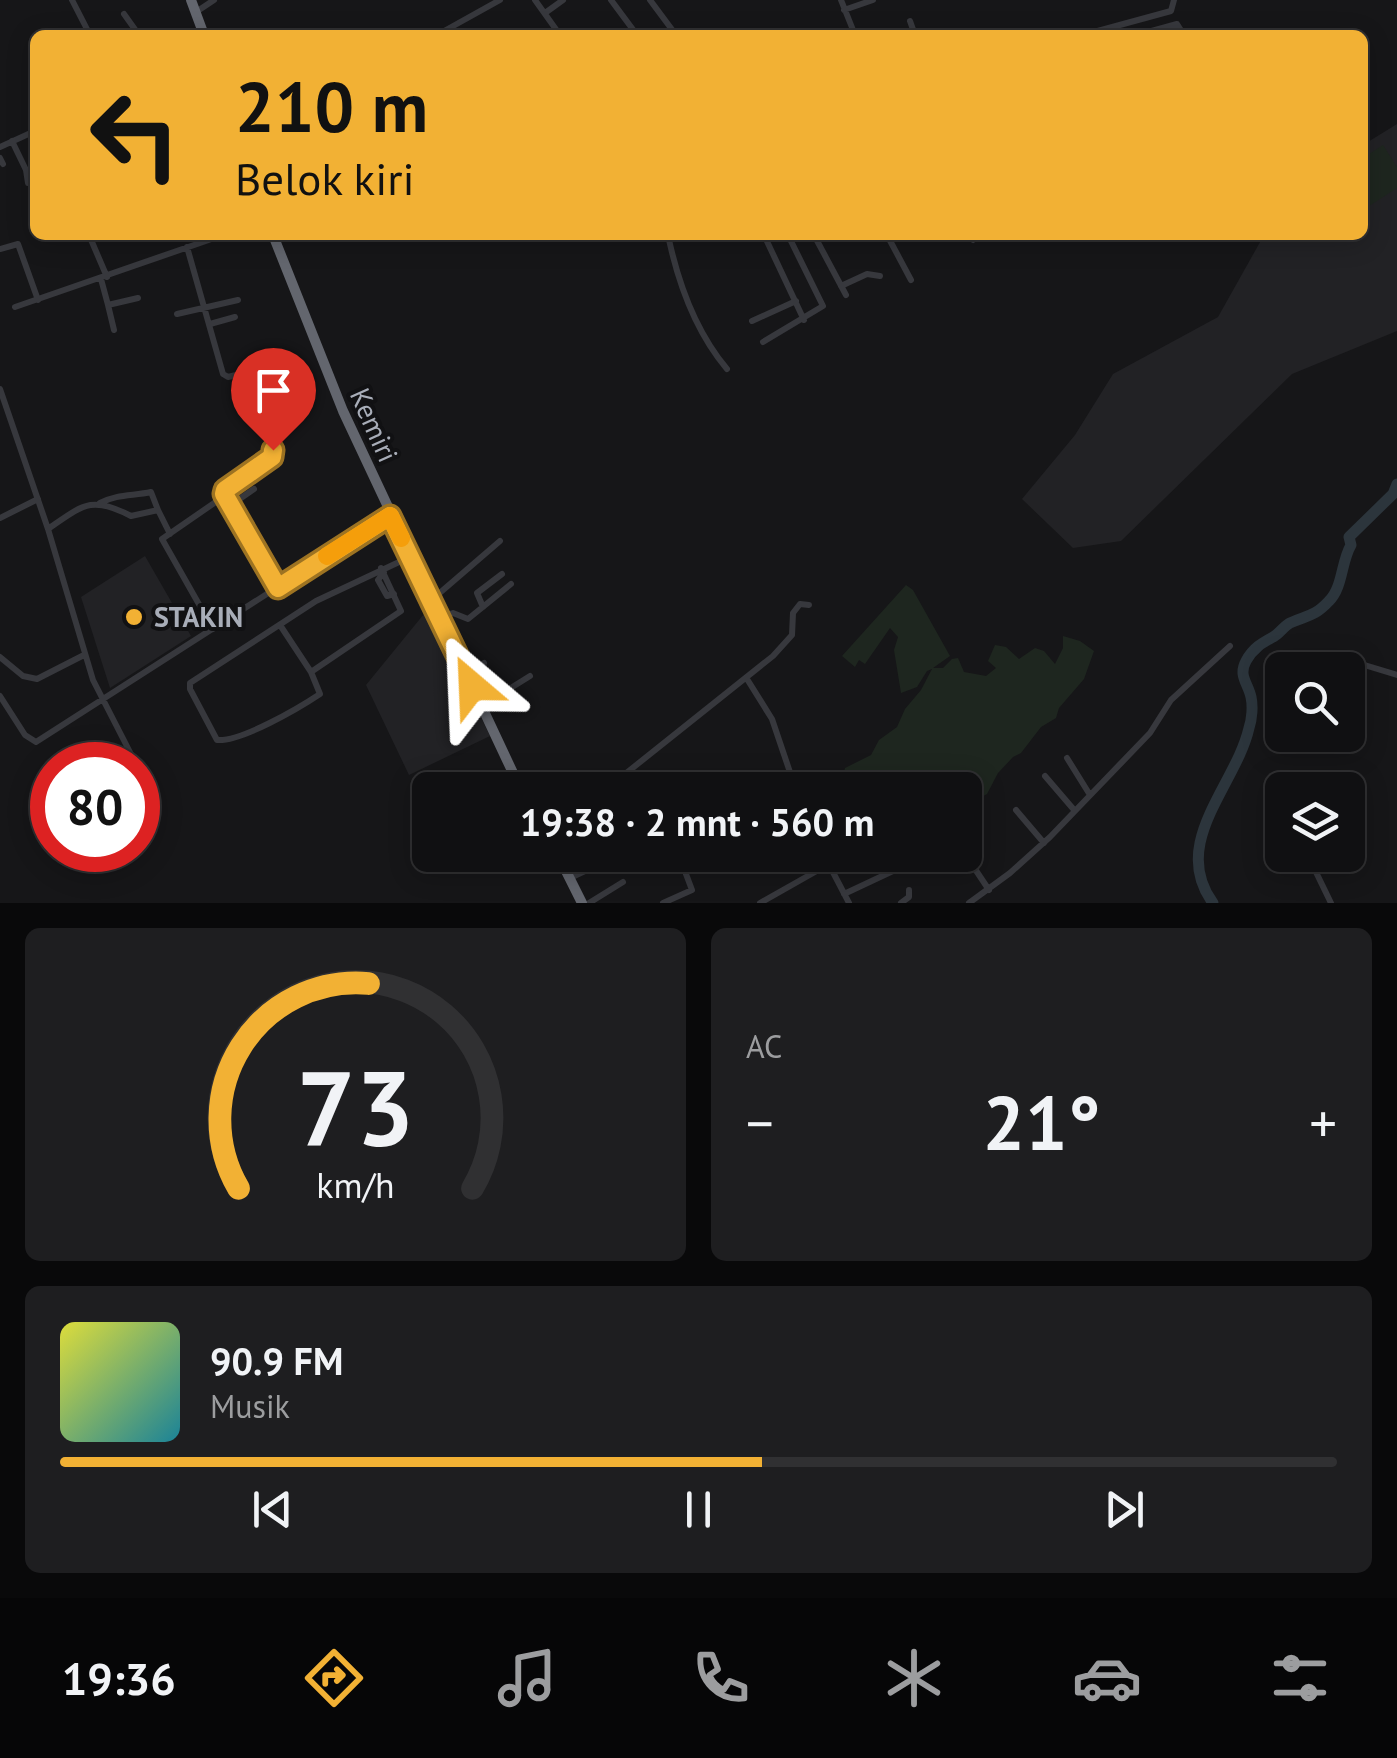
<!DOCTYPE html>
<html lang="id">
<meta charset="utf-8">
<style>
:root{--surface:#101012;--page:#1e1e20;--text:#f1f3f6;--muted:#9c9d9f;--line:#303032;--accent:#f2b134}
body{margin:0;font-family:"PT Sans",sans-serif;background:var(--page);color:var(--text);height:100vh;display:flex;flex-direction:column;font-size:38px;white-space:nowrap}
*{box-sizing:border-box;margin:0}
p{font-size:32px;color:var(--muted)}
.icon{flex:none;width:55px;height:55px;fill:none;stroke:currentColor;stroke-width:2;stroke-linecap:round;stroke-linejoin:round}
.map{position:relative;height:903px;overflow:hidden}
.drawer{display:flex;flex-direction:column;gap:25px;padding:25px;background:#09090a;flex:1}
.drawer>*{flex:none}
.hud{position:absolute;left:30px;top:30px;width:1338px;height:210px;border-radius:15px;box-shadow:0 5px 25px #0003,0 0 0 2px var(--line);background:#f2b134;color:#111;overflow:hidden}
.tools{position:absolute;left:1265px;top:652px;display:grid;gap:20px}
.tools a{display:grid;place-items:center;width:100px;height:100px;border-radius:15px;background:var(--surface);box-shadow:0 5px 25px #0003,0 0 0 2px var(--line);font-size:50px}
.speed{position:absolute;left:30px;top:742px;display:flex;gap:20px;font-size:50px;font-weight:700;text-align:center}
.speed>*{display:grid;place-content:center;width:130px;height:130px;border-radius:50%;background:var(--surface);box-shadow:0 5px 25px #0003,0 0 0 2px var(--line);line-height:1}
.speed .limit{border:15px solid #d22;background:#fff;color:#111}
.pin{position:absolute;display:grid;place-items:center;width:85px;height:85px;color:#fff;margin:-102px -42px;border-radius:50% 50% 50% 0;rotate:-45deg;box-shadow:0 0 10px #0007}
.pin .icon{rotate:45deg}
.me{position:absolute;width:110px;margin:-55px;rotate:334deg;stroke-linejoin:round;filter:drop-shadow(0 0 8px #0008)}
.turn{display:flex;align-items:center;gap:35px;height:210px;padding:0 40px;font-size:45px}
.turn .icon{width:130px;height:130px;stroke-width:2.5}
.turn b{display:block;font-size:70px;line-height:85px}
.big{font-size:75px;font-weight:700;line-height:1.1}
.drawer .widget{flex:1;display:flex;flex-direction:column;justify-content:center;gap:15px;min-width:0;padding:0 35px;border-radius:15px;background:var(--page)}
.drawer .dial{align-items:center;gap:0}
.dial svg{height:260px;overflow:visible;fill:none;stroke:var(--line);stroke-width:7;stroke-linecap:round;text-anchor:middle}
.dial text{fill:var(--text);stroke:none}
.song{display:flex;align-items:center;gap:30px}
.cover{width:120px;height:120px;border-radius:15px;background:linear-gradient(135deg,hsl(60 70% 55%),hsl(190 70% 35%))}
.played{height:10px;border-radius:5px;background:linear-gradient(90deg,var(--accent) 55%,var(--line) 55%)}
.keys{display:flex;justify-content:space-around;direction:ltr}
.heat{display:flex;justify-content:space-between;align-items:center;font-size:55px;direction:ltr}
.drawer .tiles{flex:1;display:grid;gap:25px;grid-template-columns:1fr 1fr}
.widget:last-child{grid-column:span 2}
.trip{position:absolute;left:412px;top:772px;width:570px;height:100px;border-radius:15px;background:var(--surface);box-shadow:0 5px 25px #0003,0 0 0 2px var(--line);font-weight:700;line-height:100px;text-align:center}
.tab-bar{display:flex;height:160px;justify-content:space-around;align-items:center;background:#060607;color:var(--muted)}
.tab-bar .icon{width:70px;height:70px}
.tab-bar .active{color:var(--accent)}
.tab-bar b{font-size:45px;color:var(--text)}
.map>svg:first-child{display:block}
.built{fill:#222225}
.green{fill:#1e261f}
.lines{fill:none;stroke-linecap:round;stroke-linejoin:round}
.river{stroke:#2c353c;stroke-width:11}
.minor{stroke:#37383d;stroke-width:6}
.highway{stroke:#63666e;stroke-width:10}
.route-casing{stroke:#9d7322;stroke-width:25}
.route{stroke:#f2b134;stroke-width:18}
.slow{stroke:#f59e0b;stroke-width:18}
.poi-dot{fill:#f2b134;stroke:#111113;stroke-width:4}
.labels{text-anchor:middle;stroke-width:8;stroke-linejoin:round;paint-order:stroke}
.street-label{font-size:28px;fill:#a8adb8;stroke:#111113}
.poi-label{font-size:28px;font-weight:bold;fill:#a8adb8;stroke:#111113;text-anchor:start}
</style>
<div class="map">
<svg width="1397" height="903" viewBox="0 0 1397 903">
<rect width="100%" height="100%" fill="#161618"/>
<!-- built -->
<path class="built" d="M1397,124V331L1292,374L1121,541L1073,548L1022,499L1075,435L1113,374L1218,317L1264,235H1362L1363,145Z
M145,556L191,636L110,688L81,597Z
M428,609L490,736L409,775L366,685Z"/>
<!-- green -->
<path class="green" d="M1383,145L1397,167V188L1363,210V158Z
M906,585L913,590L950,656L933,668H943L952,659L958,658L964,672L986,676L996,668L988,661L995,645L1006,647L1019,659L1035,648L1044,651L1055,664L1063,648V636L1080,641L1094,651L1084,679L1059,708L1056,718L1041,727L1021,753L1013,757L998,773L987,794L965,806V790H840L845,768L871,755L879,740L897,727L905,709L921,690L932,669L927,671L917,687L901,693L894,650L898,637L890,628L865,664L859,660L855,667L842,656Z"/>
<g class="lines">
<!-- river -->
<path class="river" d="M1213,903C1169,843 1236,785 1249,728C1252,719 1253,706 1251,697C1248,683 1238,676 1246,661C1253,648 1262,643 1273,637C1279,634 1284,626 1290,623C1308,615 1314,617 1329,601C1343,587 1341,562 1351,545L1349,537L1393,494L1397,484"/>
<!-- minor -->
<path class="minor" d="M72,0L90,35
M535,0L560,35
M611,0L637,35
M650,0L676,35
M841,0L855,35
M844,10L873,0
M196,12L214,0
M545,13L563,0
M124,14L139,35
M910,21L915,35
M368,32L369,35
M437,35L500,0
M1083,35L1171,11L1174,0
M1137,35L1177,24L1184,35
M12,141L26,170L28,183
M0,147L35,131
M0,158L3,164
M89,235L107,277
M668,235C678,283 695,331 727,369
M764,235L804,320
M814,235L846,295
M887,235L911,280
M973,240L977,235
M187,247L223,374L228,377L248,372
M0,249L18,244L38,300
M101,279L108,305L138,298
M841,286L867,274L880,276
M108,305L114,330
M15,307L223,235
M177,314L238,300
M752,321L796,301
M210,324L235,317
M763,342L823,306L788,235
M0,389L48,529L93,680L134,760
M226,499L225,490L274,454L263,425L272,412
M100,503C117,494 133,496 151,492L158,510
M231,505L254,489
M0,518L38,499
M48,529C83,505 91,495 131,516L158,510L170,534
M384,572L378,580L387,596L394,594
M435,597L500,541
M483,607L477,593L502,574
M444,616L453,613L468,619L511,584
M280,625L311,672L320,694C299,708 241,742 217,740L190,689V683L316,601L414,555
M213,629L162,539L220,499H226L231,505L278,587
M0,657L23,676L37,679L84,655
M1338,657L1397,675
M311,672L401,611L381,568
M471,672L484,663
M747,679L772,719L796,790
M0,696L25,735L36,742L390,515
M498,696L506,702H516
M484,699L498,696L530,676
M1067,758L1090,795
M1045,776L1075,811
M605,790L773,656L792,635L793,613L800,604L809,605
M1016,810L1044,843
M965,854L989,890
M824,855L849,903
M1316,855L1314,868L1331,903
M570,878L585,871L595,855
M844,894L927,855
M589,903L623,882
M663,903L692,890L686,874
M760,903L829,864
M901,903L909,897V890
M969,903L1010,873L1050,837L1150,733L1171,700L1230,646"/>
<!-- highway -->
<path class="highway" d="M191,0L204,35
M273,235L343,411L521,790
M558,855L582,903"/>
</g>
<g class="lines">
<!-- route casing -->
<g class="route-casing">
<path id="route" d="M273,450L272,457L225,490L224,494L278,588L390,516L472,686"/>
</g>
<!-- route -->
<use href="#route" class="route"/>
<!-- slow -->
<path class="slow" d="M327,556L390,516L401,538"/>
</g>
<!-- markers -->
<circle class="poi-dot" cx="134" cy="617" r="10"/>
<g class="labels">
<!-- street labels -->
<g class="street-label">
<text transform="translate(374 425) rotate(66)" y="10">Kemiri</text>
</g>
<!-- poi labels -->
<g class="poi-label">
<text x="154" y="627">STAKIN</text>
</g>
</g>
</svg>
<div class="tools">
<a><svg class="icon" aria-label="search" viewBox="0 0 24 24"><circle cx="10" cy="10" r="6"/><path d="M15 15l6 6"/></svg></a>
<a><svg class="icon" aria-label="layers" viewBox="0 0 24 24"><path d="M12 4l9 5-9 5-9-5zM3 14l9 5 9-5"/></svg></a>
</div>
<div class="speed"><div class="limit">80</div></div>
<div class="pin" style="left:273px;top:450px;background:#d93025"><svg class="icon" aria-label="arrive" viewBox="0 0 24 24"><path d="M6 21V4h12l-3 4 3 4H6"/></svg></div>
<svg class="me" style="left:472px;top:686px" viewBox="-20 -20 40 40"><path d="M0-17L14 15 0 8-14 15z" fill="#f2b134" stroke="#fff" stroke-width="4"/></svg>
<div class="trip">19:38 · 2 mnt · 560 m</div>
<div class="hud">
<div class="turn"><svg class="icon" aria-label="left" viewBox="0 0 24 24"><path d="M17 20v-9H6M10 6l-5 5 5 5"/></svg><div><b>210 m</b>Belok kiri</div></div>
</div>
</div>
<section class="drawer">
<div class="tiles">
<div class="widget dial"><svg viewBox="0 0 100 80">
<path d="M14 69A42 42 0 1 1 86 69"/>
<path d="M14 69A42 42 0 0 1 54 6" stroke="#f2b134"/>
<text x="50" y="56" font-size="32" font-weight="700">73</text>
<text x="50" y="72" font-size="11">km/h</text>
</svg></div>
<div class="widget"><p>AC</p>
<div class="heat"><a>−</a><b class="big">21°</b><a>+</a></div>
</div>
<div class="widget">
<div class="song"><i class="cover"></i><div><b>90.9 FM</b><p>Musik</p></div></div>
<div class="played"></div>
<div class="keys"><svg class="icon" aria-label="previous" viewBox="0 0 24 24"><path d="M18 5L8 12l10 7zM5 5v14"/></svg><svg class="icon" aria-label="pause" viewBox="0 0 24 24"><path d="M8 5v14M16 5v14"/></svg><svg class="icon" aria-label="next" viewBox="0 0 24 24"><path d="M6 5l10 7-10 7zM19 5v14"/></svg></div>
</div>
</div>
</section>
<nav class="tab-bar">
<b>19:36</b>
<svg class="icon active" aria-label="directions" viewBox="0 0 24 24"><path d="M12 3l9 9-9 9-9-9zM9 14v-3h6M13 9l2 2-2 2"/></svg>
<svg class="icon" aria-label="music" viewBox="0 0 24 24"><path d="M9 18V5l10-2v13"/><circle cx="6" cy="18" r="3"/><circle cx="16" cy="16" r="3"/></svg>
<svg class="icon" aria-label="phone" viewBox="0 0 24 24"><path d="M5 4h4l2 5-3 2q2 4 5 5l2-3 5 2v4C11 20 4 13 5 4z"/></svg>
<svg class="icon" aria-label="climate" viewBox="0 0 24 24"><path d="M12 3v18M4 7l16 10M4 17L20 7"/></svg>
<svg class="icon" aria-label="car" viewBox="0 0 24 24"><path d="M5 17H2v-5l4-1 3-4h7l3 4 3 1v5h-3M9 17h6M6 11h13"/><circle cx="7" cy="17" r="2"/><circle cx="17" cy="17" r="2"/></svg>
<svg class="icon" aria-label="filters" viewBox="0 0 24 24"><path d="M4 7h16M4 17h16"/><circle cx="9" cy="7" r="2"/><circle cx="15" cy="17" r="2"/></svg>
</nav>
